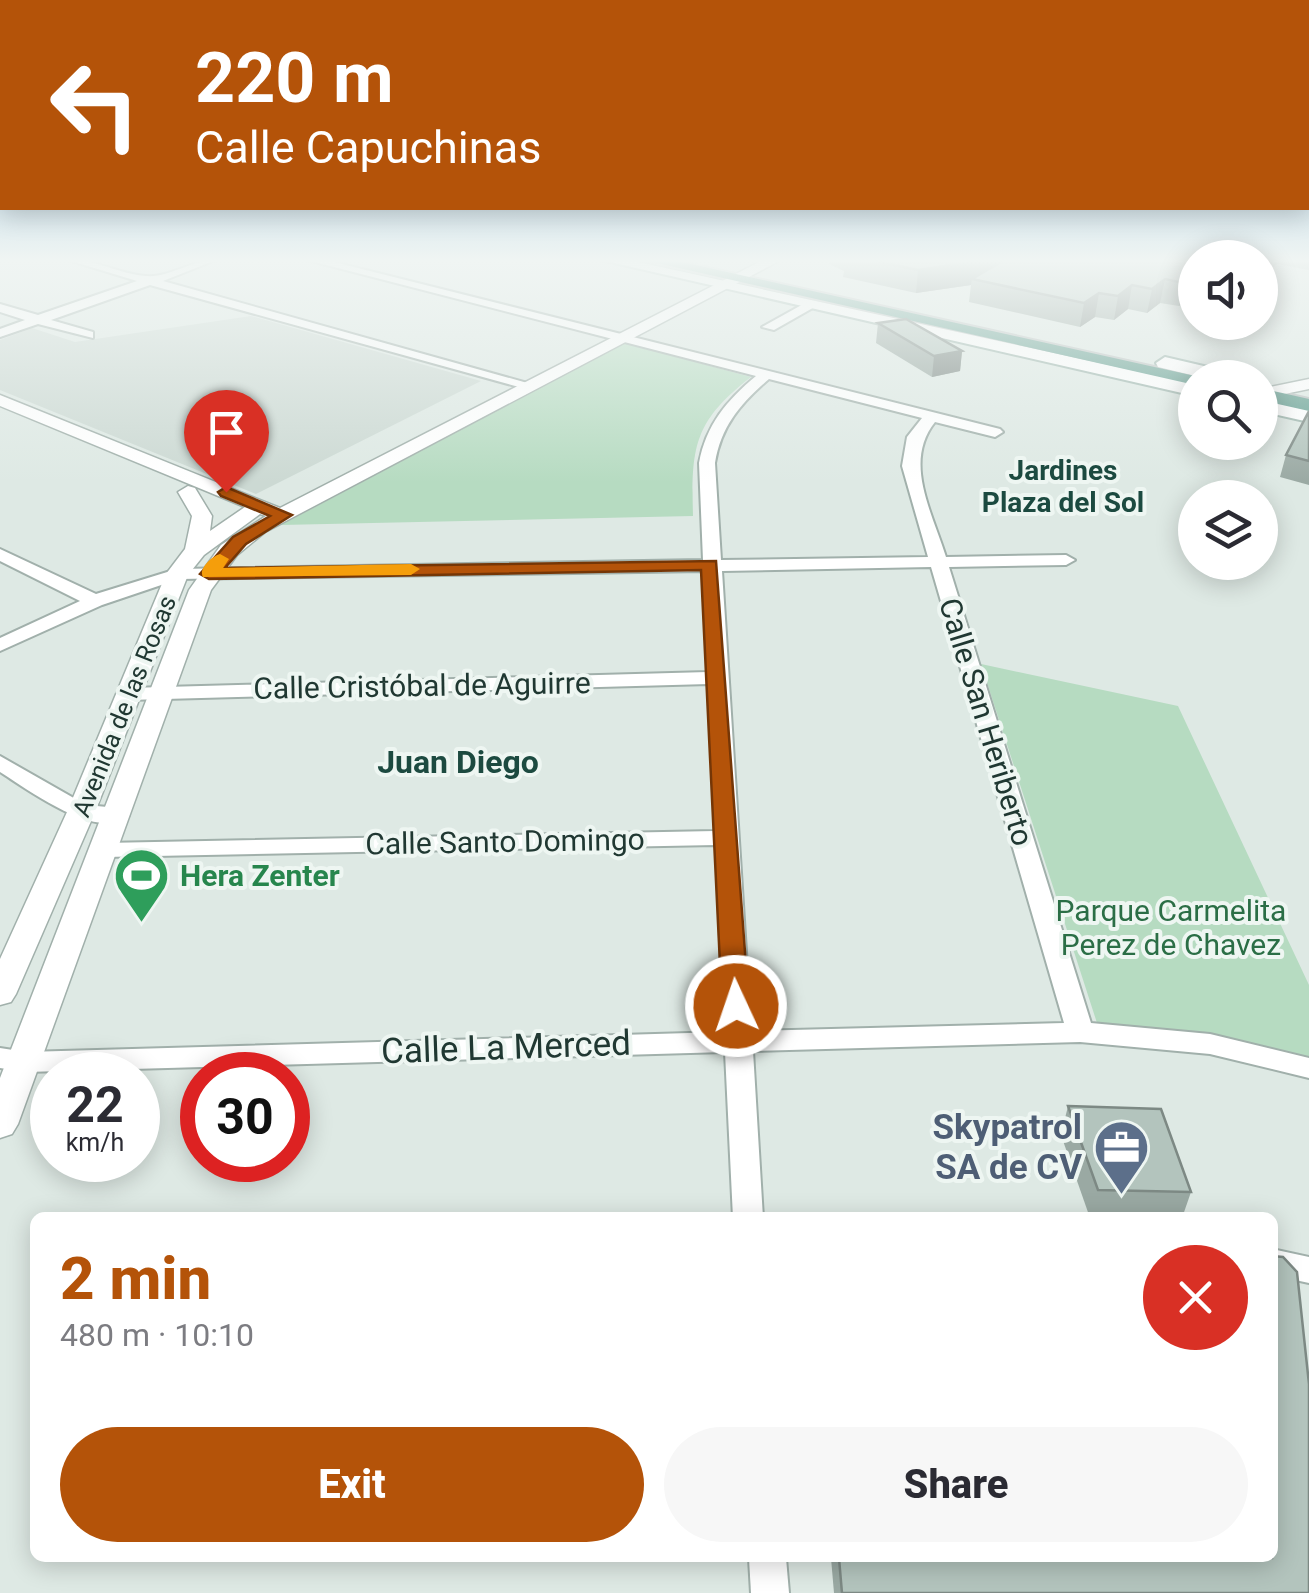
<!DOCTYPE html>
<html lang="en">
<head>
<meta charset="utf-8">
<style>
  :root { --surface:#fff; --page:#f7f7f7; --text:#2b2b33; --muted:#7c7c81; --accent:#b45309 }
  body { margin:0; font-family:Roboto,sans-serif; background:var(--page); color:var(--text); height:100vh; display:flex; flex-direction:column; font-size:38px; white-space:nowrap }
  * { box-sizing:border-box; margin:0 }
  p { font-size:32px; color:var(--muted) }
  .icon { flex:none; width:55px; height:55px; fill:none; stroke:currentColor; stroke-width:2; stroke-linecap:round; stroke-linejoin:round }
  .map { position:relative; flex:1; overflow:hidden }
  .drawer { position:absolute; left:30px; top:1212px; width:1248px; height:350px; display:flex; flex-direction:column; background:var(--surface); border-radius:15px; box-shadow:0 5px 25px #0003 }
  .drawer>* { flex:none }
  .guide { position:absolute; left:0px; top:0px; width:1310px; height:210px; box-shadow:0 5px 25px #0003; background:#b45309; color:#fff; overflow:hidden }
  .tools { position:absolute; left:1178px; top:240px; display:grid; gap:20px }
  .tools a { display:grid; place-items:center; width:100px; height:100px; border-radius:50%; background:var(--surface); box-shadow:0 5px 25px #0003; font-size:50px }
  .speed { position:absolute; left:30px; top:1052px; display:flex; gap:20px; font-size:50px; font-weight:700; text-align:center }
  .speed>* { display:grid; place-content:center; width:130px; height:130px; border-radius:50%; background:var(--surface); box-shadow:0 5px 25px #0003; line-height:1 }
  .speed small { font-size:25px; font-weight:400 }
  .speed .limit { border:15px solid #d22; background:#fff; color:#111 }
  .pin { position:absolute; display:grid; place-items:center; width:85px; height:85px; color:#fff; margin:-102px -42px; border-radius:50% 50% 50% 0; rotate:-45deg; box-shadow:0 0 10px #0007 }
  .pin .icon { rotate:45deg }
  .me { position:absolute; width:110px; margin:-55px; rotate:357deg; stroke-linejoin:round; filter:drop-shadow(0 0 8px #0008) }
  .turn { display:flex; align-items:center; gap:35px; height:210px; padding:0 30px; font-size:45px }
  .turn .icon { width:130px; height:130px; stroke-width:2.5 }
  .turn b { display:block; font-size:70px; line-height:85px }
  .round { display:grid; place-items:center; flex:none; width:105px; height:105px; border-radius:52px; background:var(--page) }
  .head { display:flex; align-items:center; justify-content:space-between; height:170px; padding:0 30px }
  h1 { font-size:60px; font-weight:800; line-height:75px; color:var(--accent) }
  .button { display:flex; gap:20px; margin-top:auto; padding:20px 30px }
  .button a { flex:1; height:115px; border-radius:60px; background:var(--accent); color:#fff; font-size:40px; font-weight:800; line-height:115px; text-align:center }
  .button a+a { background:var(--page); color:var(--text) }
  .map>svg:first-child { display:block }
  .built { fill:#ccd9d3 }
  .green { fill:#b6dbc1 }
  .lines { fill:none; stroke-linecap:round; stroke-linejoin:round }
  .minor-casing { stroke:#a1b0ab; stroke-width:4 }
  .tertiary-casing { stroke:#a1b0ab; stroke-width:3 }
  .secondary-casing { stroke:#9db5ad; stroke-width:4 }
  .primary-casing { stroke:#bcc3c2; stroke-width:4 }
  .minor { fill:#fff; fill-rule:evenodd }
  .tertiary { fill:#fff; fill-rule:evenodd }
  .secondary { fill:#fff; fill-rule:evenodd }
  .primary { fill:#639e90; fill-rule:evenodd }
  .wall { fill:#9aa9a3 }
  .shaded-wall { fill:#7d8984 }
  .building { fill:#b3c4bd; stroke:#7d8984; stroke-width:2.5 }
  .route { fill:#b45309; stroke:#753606; stroke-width:2.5 }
  .slow { fill:#f59e0b }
  .labels { text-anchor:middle; stroke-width:8; stroke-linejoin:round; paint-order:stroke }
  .far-street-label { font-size:25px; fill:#203832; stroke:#eef6f2 }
  .far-neighbourhood-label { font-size:28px; font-weight:bold; fill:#1c4a40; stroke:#eef6f2 }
  .street-label { font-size:30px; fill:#203832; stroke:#eef6f2 }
  .leisure-label { font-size:30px; font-weight:bold; fill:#27864d; stroke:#eef6f2; text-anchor:start }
  .park-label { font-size:30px; fill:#2b6e46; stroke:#eef6f2 }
  .neighbourhood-label { font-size:32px; font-weight:bold; fill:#1c4a40; stroke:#eef6f2 }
  .near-street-label { font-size:35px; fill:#203832; stroke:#eef6f2 }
  .near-service-label { font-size:35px; font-weight:bold; fill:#4e5e75; stroke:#eef6f2; text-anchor:end }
</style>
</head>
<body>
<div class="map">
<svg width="1309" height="1593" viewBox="0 0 1309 1593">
  <rect width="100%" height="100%" fill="#dee9e4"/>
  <!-- built -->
  <polygon class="built" points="251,316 481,381 256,494 0,390 0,340 32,328 75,342"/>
  <!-- green -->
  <g class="green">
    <path d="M625,343L751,377C694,421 691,447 693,516L281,525Z"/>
    <polygon points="981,664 1178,706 1309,985 1309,1060 1207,1036 1097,1023"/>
  </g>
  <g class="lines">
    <defs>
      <g id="minor">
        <path d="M68,260C96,259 119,274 146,276C168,278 192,260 216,260L163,281L538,386L526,389L150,285L51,320L93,332V338L38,324L0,337V329L25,320L0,312V304L38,315L137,281Z"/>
        <path d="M307,260H326L1000,429L1003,432L995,437L935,422C903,462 932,512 946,557L1066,555L1075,560L1066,565L949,567L1091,1023L1210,1034L1309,1058V1078L1210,1054L1080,1042L753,1051L763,1218H733L725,1052L26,1072L0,1068V1048L26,1052L724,1032L716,845L104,857L92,850L104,843L715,831L709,684L128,700L118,694L128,688L708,672L704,571L179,579L102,605L0,651V638L80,601L0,561V549L96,594L177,569L703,560L699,463C706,425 727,400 756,376ZM769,379L922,418L907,437L902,466L928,557L721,560L715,463C721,426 741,403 769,379ZM931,567L1064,1023L751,1031L722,571Z"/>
        <polygon points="807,302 818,305 774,330 762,327"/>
        <path d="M0,756L86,805L118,808L129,815C101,844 27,789 0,772Z"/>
        <polygon points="1272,1249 1309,1257 1309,1283 1272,1275"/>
        <polygon points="749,1558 786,1558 789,1593 751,1593"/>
      </g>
      <g id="tertiary">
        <polygon points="763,260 781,260 265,532 237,555 211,590 18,1124 12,1134 0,1138 0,1078 189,590 221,545 266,516 260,514 204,555 188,575 95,812 16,994 11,1002 0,1005 0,959 67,812 166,574 185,549 192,516 178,492 188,486 195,488 212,516 210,531 245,507 0,406 0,395 280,508"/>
        <polygon points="1309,379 1309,389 1260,399 1260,389"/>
      </g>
      <g id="secondary">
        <polygon points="601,260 629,260 1195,384 1195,396"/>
        <polygon points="1165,357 1238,374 1240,378 1204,378 1158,367 1156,363"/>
        <polygon points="1260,399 1309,410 1309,422 1260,411"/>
      </g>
      <g id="primary">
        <polygon points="644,260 673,260 1204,378 1195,378 1195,385"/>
        <polygon points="1260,388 1309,399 1309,411 1260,400"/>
      </g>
    </defs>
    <!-- minor casing -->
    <use href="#minor" class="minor-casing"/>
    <!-- tertiary casing -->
    <use href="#tertiary" class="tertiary-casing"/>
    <!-- secondary casing -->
    <use href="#secondary" class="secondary-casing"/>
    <!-- primary casing -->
    <use href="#primary" class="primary-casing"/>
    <!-- minor -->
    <use href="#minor" class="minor"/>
    <!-- tertiary -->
    <use href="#tertiary" class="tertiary"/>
    <!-- secondary -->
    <use href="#secondary" class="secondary"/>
    <!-- primary -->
    <use href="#primary" class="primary"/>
  </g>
  <!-- wall -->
  <g class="wall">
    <polygon points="829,260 1195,260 1195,297 1193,296 1179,306 1160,303 1147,313 1128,309 1114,320 1095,317 1080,327 969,302 971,285 916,293 843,277 844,271 829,264"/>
    <polygon points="1260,260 1309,260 1309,270 1277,264 1260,279"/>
    <polygon points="878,323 962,351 960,371 932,377 876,343"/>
    <polygon points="1309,411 1309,485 1280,477 1286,455"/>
    <polygon points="1068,1106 1191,1192 1182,1218 1090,1218 1061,1135"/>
    <polygon points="831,1558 1272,1558 1309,1593 834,1593"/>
  </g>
  <!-- shaded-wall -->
  <g class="shaded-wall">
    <polygon points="987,260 1009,260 972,279 971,285 916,293 918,270"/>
    <polygon points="1262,260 1278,260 1277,264 1260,279 1260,261"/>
    <polygon points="1195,275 1193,296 1179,306 1183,283"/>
    <polygon points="1165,279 1160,303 1147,313 1152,289"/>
    <polygon points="1132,285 1128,309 1114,320 1118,296"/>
    <polygon points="1099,293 1095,317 1080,327 1084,303"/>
    <polygon points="962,351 960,371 932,377 934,356"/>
  </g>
  <!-- building -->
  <g class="building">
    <polygon points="871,260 987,260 918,270"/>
    <polygon points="1004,260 1195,260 1195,275 1183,283 1165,279 1152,289 1132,285 1118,296 1099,293 1084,303 972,279"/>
    <polygon points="906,319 962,351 934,356 878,323"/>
    <polygon points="1309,411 1309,461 1286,455"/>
    <polygon points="1068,1106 1161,1109 1191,1192 1098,1190"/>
    <polygon points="1272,1256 1283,1257 1297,1272 1309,1384 1309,1593 842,1593 839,1558 1272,1558"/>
  </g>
  <!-- sky -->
  <linearGradient id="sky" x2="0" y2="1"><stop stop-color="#81bade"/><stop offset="0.54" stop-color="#f0f5f3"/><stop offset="1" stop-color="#f0f5f3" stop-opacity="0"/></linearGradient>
  <rect width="1309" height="483" fill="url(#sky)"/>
  <!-- route -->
  <polygon class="route" points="226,487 292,515 246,544 225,568 716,561 749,1006 745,1013 726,1013 722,1006 701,570 209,579 200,574 233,537 270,516 221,496 218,492"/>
  <!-- slow -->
  <path class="slow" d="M220,554L229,559L223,568L411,564L420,569L411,575L203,577C198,569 212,556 220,554Z"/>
  <!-- icons -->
  <defs>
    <symbol id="stadium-pin" viewBox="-11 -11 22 30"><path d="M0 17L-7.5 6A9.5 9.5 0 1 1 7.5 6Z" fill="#2e9e5b" stroke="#eef6f2"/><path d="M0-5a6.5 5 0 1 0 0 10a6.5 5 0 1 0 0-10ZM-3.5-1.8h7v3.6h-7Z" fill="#fff"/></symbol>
    <symbol id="office-pin" viewBox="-11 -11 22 30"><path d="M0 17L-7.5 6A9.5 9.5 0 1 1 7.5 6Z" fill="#5c6f8a" stroke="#eef6f2"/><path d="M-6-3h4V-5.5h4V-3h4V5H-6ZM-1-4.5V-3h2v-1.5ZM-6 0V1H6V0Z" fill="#fff"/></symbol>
  </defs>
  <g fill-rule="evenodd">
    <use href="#stadium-pin" x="110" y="844" width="63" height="86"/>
    <use href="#office-pin" x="1090" y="1116" width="63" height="86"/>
  </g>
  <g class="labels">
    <!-- far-street labels -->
    <g class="far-street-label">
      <text transform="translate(124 706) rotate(-68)" y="9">Avenida de las Rosas</text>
    </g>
    <!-- far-neighbourhood labels -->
    <g class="far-neighbourhood-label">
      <text x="1063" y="480">Jardines<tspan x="1063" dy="32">Plaza del Sol</tspan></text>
    </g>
    <!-- street labels -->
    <g class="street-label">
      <text transform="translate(422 686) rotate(-1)" y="10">Calle Cristóbal de Aguirre</text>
      <text transform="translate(986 722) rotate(73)" y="10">Calle San Heriberto</text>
      <text transform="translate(505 842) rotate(-1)" y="10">Calle Santo Domingo</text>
    </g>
    <!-- leisure labels -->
    <g class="leisure-label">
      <text x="180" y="886">Hera Zenter</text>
    </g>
    <!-- park labels -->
    <g class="park-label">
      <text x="1171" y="921">Parque Carmelita<tspan x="1171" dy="34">Perez de Chavez</tspan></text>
    </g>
    <!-- neighbourhood labels -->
    <g class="neighbourhood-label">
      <text x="458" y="773">Juan Diego</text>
    </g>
    <!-- near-street labels -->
    <g class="near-street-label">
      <text transform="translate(506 1047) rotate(-2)" y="12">Calle La Merced</text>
    </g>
    <!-- near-service labels -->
    <g class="near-service-label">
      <text x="1082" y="1139">Skypatrol<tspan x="1082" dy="40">SA de CV</tspan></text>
    </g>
  </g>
</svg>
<div class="tools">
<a><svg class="icon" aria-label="sound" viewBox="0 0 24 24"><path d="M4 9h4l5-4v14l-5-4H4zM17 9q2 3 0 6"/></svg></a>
<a><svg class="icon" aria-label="search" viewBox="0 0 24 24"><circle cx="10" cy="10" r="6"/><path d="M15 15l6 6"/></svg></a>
<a><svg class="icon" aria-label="layers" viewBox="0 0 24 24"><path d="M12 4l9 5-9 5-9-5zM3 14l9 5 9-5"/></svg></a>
</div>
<div class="speed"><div>22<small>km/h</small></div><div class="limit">30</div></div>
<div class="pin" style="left:226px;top:492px;background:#d93025"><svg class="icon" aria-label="arrive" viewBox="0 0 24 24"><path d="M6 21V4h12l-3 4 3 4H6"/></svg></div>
<svg class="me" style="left:736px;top:1006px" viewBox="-20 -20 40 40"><circle r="17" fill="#b45309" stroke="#fff" stroke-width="3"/><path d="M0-11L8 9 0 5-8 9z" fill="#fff"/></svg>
<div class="guide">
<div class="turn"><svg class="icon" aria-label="left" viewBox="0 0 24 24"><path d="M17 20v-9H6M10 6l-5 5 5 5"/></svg><div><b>220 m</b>Calle Capuchinas</div></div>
</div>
<section class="drawer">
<div class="head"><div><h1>2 min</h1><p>480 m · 10:10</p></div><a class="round" style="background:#d93025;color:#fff"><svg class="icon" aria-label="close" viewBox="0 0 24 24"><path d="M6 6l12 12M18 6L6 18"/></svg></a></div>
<div class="button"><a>Exit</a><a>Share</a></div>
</section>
</div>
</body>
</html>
